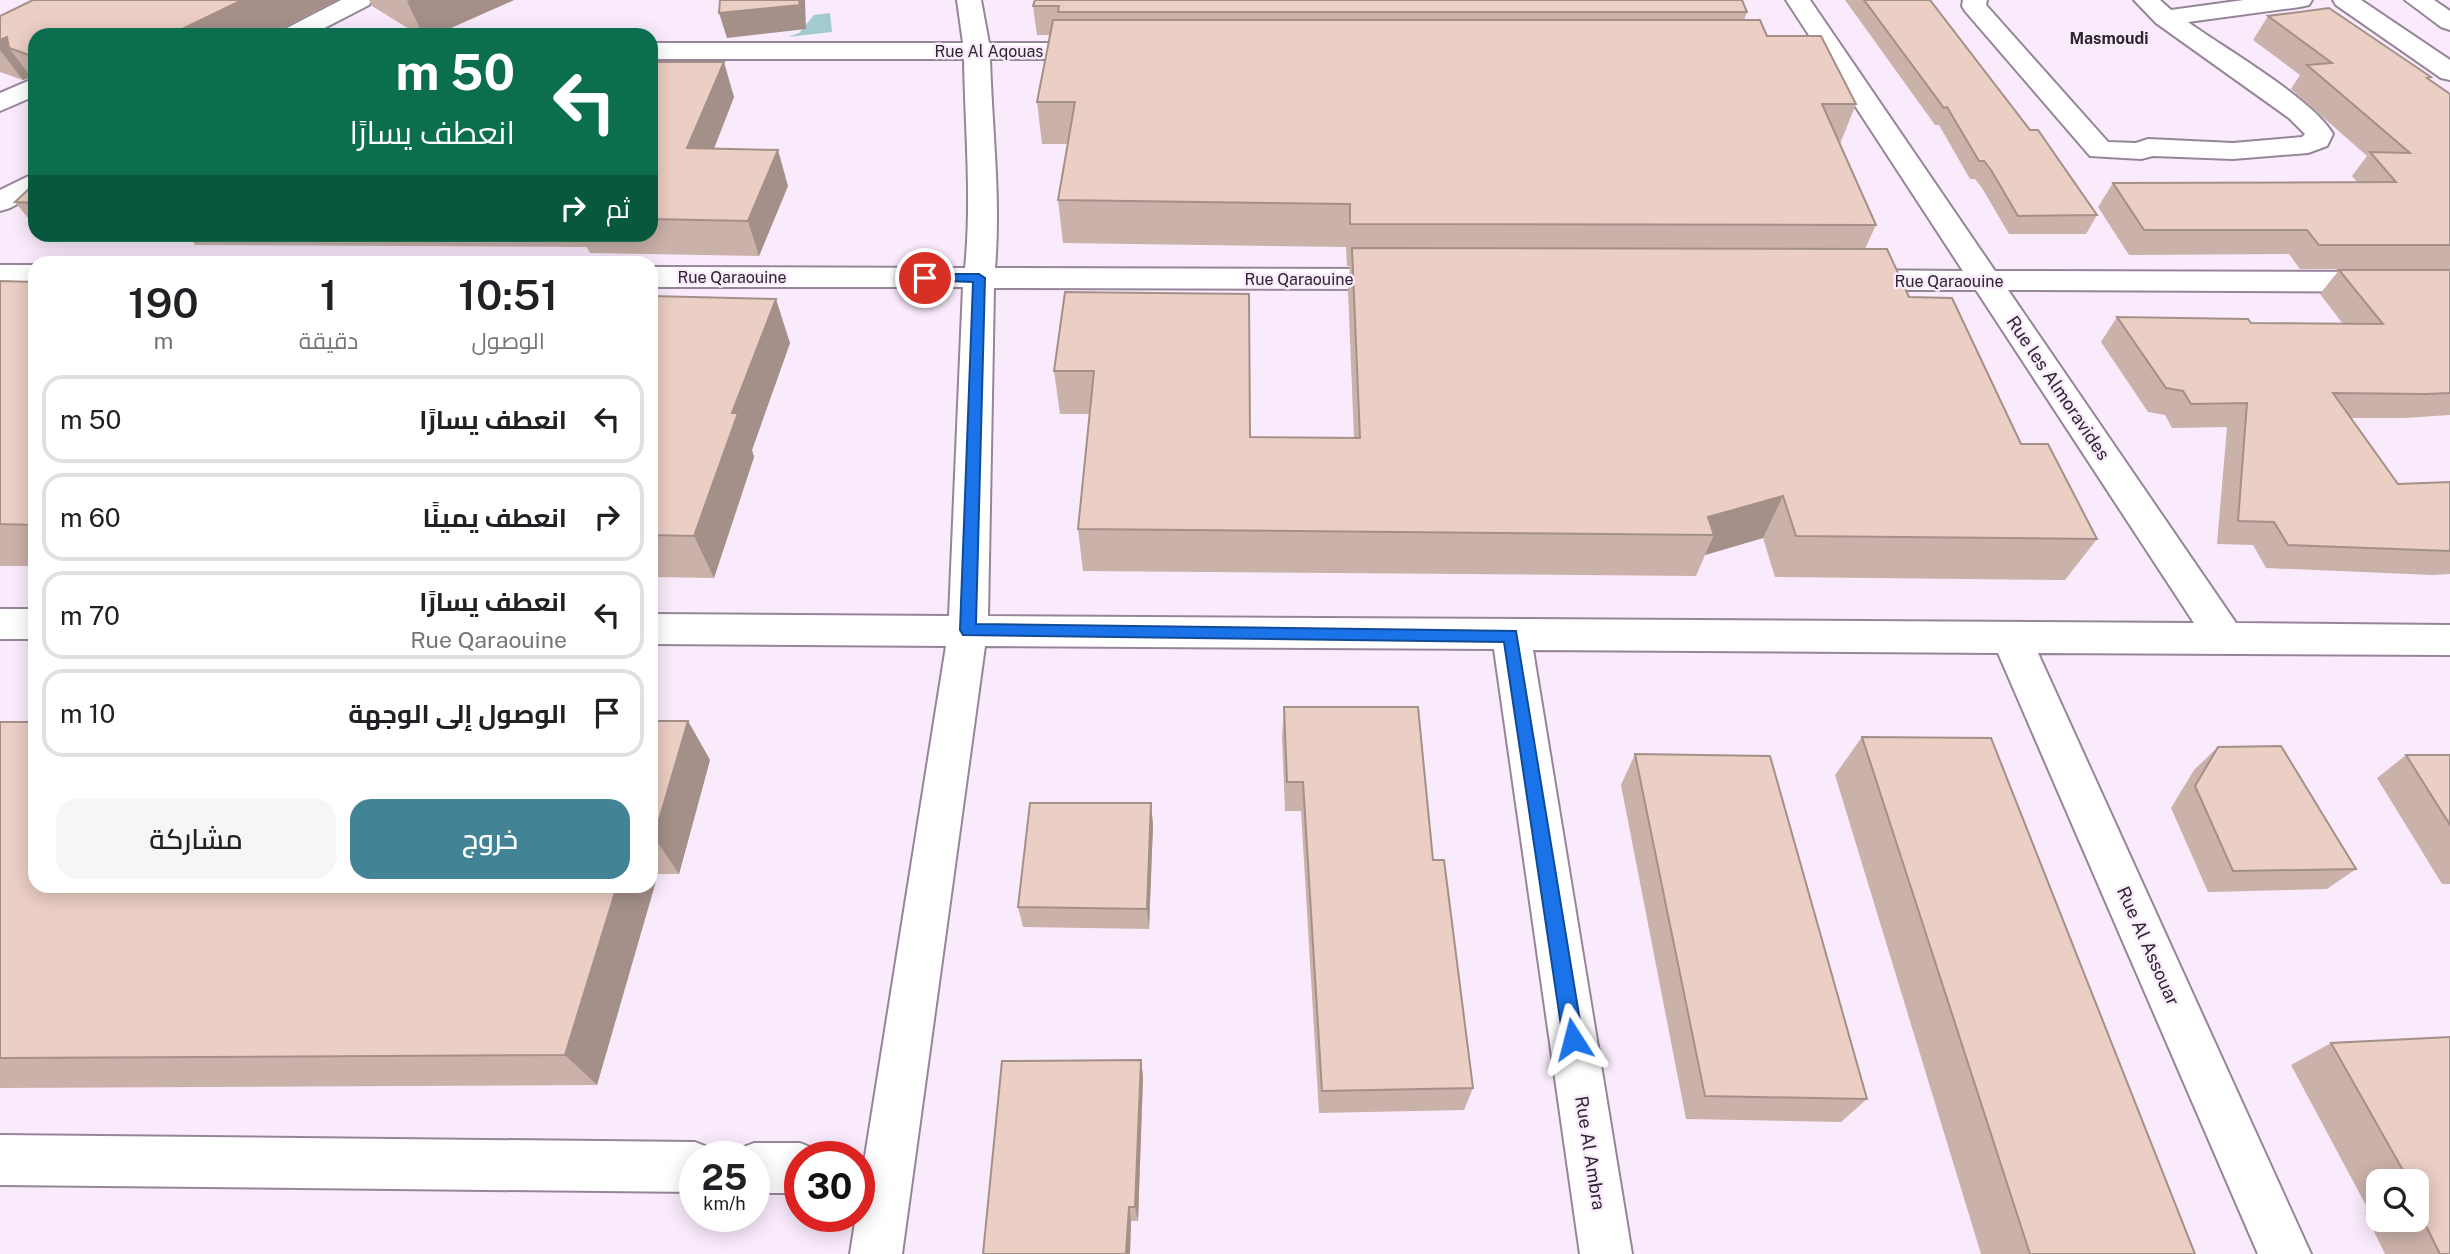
<!DOCTYPE html>
<html lang="ar">
<head>
<meta charset="utf-8">
<style>
  :root { --surface:#fff; --page:#f6f6f6; --text:#202124; --muted:#757577; --line:#e0e0e0; --accent:#428495 }
  body { margin:0; font-family:"Public Sans",Cairo,sans-serif; background:var(--page); color:var(--text); direction:rtl; height:100vh; display:flex; flex-direction:column; font-size:26px; white-space:nowrap }
  * { box-sizing:border-box; margin:0 }
  p { font-size:23px; color:var(--muted) }
  .icon { flex:none; width:38px; height:38px; fill:none; stroke:currentColor; stroke-width:2; stroke-linecap:round; stroke-linejoin:round }
  .map { position:relative; flex:1; overflow:hidden; direction:ltr }
  .drawer { position:absolute; left:28px; top:256px; width:630px; height:637px; display:flex; flex-direction:column; background:var(--surface); border-radius:21px; box-shadow:0 4px 18px #0003; direction:rtl }
  .drawer>* { flex:none }
  .top-card { position:absolute; left:28px; top:28px; width:630px; height:214px; border-radius:21px; box-shadow:0 4px 18px #0003; direction:rtl; background:#0b6e4f; color:#fff; overflow:hidden }
  .tools { position:absolute; left:2366px; top:1169px; display:grid; gap:14px }
  .tools a { display:grid; place-items:center; width:63px; height:63px; border-radius:14px; background:var(--surface); box-shadow:0 4px 18px #0003; font-size:35px }
  .speed { position:absolute; left:679px; top:1141px; display:flex; gap:14px; font-size:35px; font-weight:700; text-align:center }
  .speed>* { display:grid; place-content:center; width:91px; height:91px; border-radius:50%; background:var(--surface); box-shadow:0 4px 18px #0003; line-height:1 }
  .speed small { font-size:18px; font-weight:400 }
  .speed .limit { border:10px solid #d22; background:#fff; color:#111 }
  .pin { position:absolute; display:grid; place-items:center; width:60px; height:60px; color:#fff; margin:-30px; border:4px solid #fff; border-radius:50%; box-shadow:0 2px 7px #0007 }
  .me { position:absolute; width:77px; margin:-38px; rotate:351deg; stroke-linejoin:round; filter:drop-shadow(0 0 5px #0008) }
  .turn { display:flex; align-items:center; gap:24px; height:147px; padding:0 28px; font-size:32px }
  .turn .icon { width:91px; height:91px; stroke-width:2.5 }
  .turn b { display:block; font-size:49px; line-height:60px }
  .then { display:flex; align-items:center; height:66px; padding:0 28px; background:#0003; gap:14px; font-size:26px }
  .eta { display:flex; justify-content:space-evenly; align-items:center; height:119px; text-align:center }
  .eta b { font-size:42px; font-weight:600; line-height:49px }
  .button { display:flex; gap:14px; margin-top:auto; padding:14px 28px }
  .button a { flex:1; height:80px; border-radius:21px; background:var(--accent); color:#fff; font-size:28px; font-weight:600; line-height:80px; text-align:center }
  .button a+a { background:var(--page); color:var(--text) }
  ul { padding:0; list-style:none }
  li { display:flex; align-items:center; gap:21px; height:88px; margin:0 14px 10px; padding:0 14px; border:4px solid var(--line); border-radius:21px }
  li div { flex:1 }
  li b { display:block; font-size:26px }
  li em { font-style:normal }
  .map>svg:first-child { display:block }
  .water { fill:#a2cbcd }
  .lines { fill:none; stroke-linecap:round; stroke-linejoin:round }
  .street-casing { stroke:#968599; stroke-width:4 }
  .secondary-casing { stroke:#968599; stroke-width:4 }
  .street { fill:#fff; fill-rule:evenodd }
  .secondary { fill:#fff; fill-rule:evenodd }
  .wall { fill:#cab1a9; fill-rule:evenodd }
  .shaded-wall { fill:#a49089 }
  .building { fill:#ebcec4; stroke:#a49089; stroke-width:2 }
  .route { fill:#1a73e8; stroke:#114b97; stroke-width:2 }
  .labels { text-anchor:middle; stroke-width:5; stroke-linejoin:round; paint-order:stroke }
  .far-neighbourhood-label { font-size:16px; font-weight:bold; fill:#2d262f; stroke:#faebfc }
  .far-street-label { font-size:16px; fill:#2d262f; stroke:#faebfc }
  .street-label { font-size:18px; fill:#2d262f; stroke:#faebfc }
</style>
</head>
<body>
<div class="map">
<svg width="2450" height="1254" viewBox="0 0 2450 1254">
  <rect width="100%" height="100%" fill="#faebfc"/>
  <!-- water -->
  <polygon class="water" points="830,13 832,32 788,37 799,33 814,15"/>
  <g class="lines">
    <defs>
      <g id="street">
        <polygon points="341,0 372,0 369,5 311,35 279,35 283,30"/>
        <path d="M957,0H981L989,43H1100L1109,46L1113,51L1109,56L1100,59H990C992,128 1001,199 995,268L1401,269L1412,272L1416,279L1412,286L1401,289L994,288L988,616L2194,623L1976,290H1850L1839,287L1835,280L1839,273L1850,270L1963,271L1786,0H1810L1995,271L2450,272V292L2008,290L2236,623L2450,625V655L2038,653L2311,1254H2258L1998,653L1533,650L1632,1254H1580L1494,649L985,646L902,1254H850L856,1216H859V1194L946,646L651,644V614L949,616L963,287H651V267L965,268C972,199 965,128 964,59H651V43H963Z"/>
        <path d="M1963,0H1987L1986,5L2108,142L2136,143L2148,139L2233,143L2302,137L2305,134L2289,118L2156,23L2134,0H2160L2171,10L2244,0H2312L2309,5L2300,7L2188,22C2224,48 2313,99 2333,134L2327,146L2308,153L2233,159L2153,156L2141,159L2090,156L1965,11L1962,6Z"/>
        <polygon points="35,78 35,96 0,111 0,93"/>
        <polygon points="35,173 35,194 10,208 0,211 0,190"/>
        <rect x="0" y="265" width="35" height="20"/>
        <rect x="0" y="609" width="35" height="30"/>
        <polygon points="0,1135 695,1142 713,1149 716,1157 695,1157 695,1192 0,1185"/>
        <polygon points="754,1143 800,1143 818,1150 821,1157 800,1157 800,1193 754,1193 754,1157 733,1157 736,1150"/>
      </g>
      <g id="secondary">
        <polygon points="2333,0 2361,0 2450,60 2450,80 2441,78 2336,5"/>
        <polygon points="2405,0 2434,0 2450,11 2450,30 2441,27"/>
      </g>
    </defs>
    <!-- street casing -->
    <use href="#street" class="street-casing"/>
    <!-- secondary casing -->
    <use href="#secondary" class="secondary-casing"/>
    <!-- street -->
    <use href="#street" class="street"/>
    <!-- secondary -->
    <use href="#secondary" class="secondary"/>
  </g>
  <!-- wall -->
  <g class="wall">
    <polygon points="337,0 269,35 35,35 35,82 31,77 23,80 0,72 0,16"/>
    <polygon points="369,0 514,0 435,35 419,35 372,6"/>
    <polygon points="1845,0 1930,0 2097,215 2086,234 2009,234 1982,188 1975,179 1970,179 1939,125 1935,125"/>
    <polygon points="1033,6 1747,12 1744,20 1767,36 1856,104 1840,144 1876,225 1865,249 1909,297 2021,444 2097,539 2065,580 1775,577 1763,538 1705,555 1696,576 1083,571 1078,529 1090,414 1060,414 1054,371 1065,292 1250,437 1354,438 1348,291 1350,266 1347,266 1346,247 1063,243 1058,200 1068,144 1042,144 1037,102 1050,35 1037,35"/>
    <polygon points="2268,16 2429,80 2450,94 2450,269 2300,269 2289,254 2129,255 2098,207 2113,183 2357,182 2352,176 2367,156 2291,89 2300,75 2253,40"/>
    <polygon points="651,62 734,97 714,149 788,186 759,256 590,253 587,247 195,245 192,241 44,238 41,234 651,234"/>
    <polygon points="35,183 35,227 15,202"/>
    <polygon points="2339,270 2450,270 2450,415 2404,418 2350,418 2398,484 2450,482 2450,574 2432,575 2266,568 2253,545 2217,544 2227,427 2172,428 2165,415 2148,412 2101,342 2117,317 2251,323 2343,324 2320,294"/>
    <polygon points="0,281 35,282 35,566 0,566"/>
    <polygon points="651,296 790,343 752,450 754,457 714,578 651,577"/>
    <polygon points="1284,707 1433,860 1473,1088 1464,1110 1319,1113 1301,811 1285,811 1282,737"/>
    <polygon points="651,721 688,721 710,760 679,874 658,874 597,1085 0,1088 0,722 651,886"/>
    <polygon points="1862,737 2195,1254 1981,1254 1835,775"/>
    <polygon points="2218,747 2356,869 2327,889 2208,892 2171,808 2194,770"/>
    <polygon points="1635,754 1867,1099 1841,1122 1686,1119 1621,785"/>
    <polygon points="2406,755 2450,755 2450,884 2442,884 2377,778"/>
    <polygon points="1151,803 1153,825 1149,929 1023,927 1018,907"/>
    <path d="M2450,1037V1254H2385L2365,1213L2369,1211L2291,1065L2331,1043ZM2378,1181H2417V1220H2378Z"/>
    <polygon points="1141,1060 1143,1077 1138,1221 1131,1221 1130,1254 983,1254"/>
  </g>
  <!-- shaded-wall -->
  <g class="shaded-wall">
    <polygon points="242,0 337,0 269,35 170,35"/>
    <polygon points="410,0 514,0 435,35 423,35 407,1"/>
    <polygon points="799,0 805,0 806,29 727,38 719,13"/>
    <polygon points="7,37 9,48 31,77 23,80 0,50 0,40"/>
    <polygon points="724,62 734,97 700,184 687,148"/>
    <polygon points="778,150 788,186 759,256 748,221"/>
    <polygon points="776,299 790,343 752,450 754,457 714,578 694,536 732,413"/>
    <polygon points="1783,496 1763,538 1705,555 1714,535 1708,517"/>
    <polygon points="688,721 710,760 679,874 654,837"/>
    <polygon points="1151,803 1153,825 1149,929 1147,909"/>
    <polygon points="651,864 658,874 597,1085 565,1055 617,886 651,886"/>
    <polygon points="1141,1060 1143,1077 1138,1221 1135,1207"/>
    <polygon points="1129,1207 1131,1221 1130,1254 1126,1254"/>
  </g>
  <!-- building -->
  <g class="building">
    <polygon points="33,0 242,0 170,35 35,35 35,57 9,48 7,37 0,40 0,16"/>
    <polygon points="720,0 799,0 800,5 719,13"/>
    <polygon points="1035,0 1742,0 1747,12 1058,12 1059,6 1033,6"/>
    <polygon points="1864,0 1930,0 2030,130 2038,130 2097,215 2018,216 1991,170 1984,161 1979,161 1947,107 1944,108"/>
    <polygon points="2329,8 2431,77 2427,78 2450,94 2450,245 2319,245 2307,230 2144,230 2113,183 2396,182 2370,152 2410,153 2307,65 2332,63 2268,16"/>
    <polygon points="1053,20 1760,20 1767,36 1821,36 1856,104 1822,104 1876,225 1350,224 1350,204 1058,200 1075,102 1037,102"/>
    <polygon points="651,62 724,62 687,148 778,150 748,221 651,219"/>
    <polygon points="35,183 35,203 15,202"/>
    <polygon points="1352,248 1887,249 1909,297 1952,298 2021,444 2048,444 2097,539 1796,536 1783,496 1708,517 1714,535 1078,529 1094,371 1054,371 1065,292 1249,294 1250,437 1360,438"/>
    <polygon points="2339,270 2450,270 2450,393 2426,394 2333,393 2398,484 2450,482 2450,551 2288,545 2274,522 2238,521 2247,403 2191,404 2183,391 2166,388 2117,317 2248,319 2251,323 2383,324"/>
    <polygon points="0,281 35,282 35,525 0,524"/>
    <polygon points="651,296 776,299 732,413 738,413 694,536 651,535"/>
    <polygon points="1284,707 1418,707 1433,860 1444,860 1473,1088 1322,1091 1303,782 1287,782"/>
    <polygon points="651,721 688,721 654,837 651,837"/>
    <polygon points="0,722 35,722 35,886 617,886 565,1055 0,1058"/>
    <polygon points="1862,737 1991,738 2195,1254 2030,1254"/>
    <polygon points="2281,746 2356,869 2233,871 2195,786 2218,747"/>
    <polygon points="1635,754 1770,756 1867,1099 1705,1096"/>
    <polygon points="2406,755 2450,755 2450,825"/>
    <polygon points="1030,803 1151,803 1147,909 1018,907"/>
    <polygon points="2450,1037 2450,1254 2440,1254 2417,1208 2417,1181 2409,1181 2331,1043"/>
    <polygon points="1141,1060 1135,1207 1129,1207 1126,1254 983,1254 1002,1061"/>
  </g>
  <!-- route -->
  <polygon class="route" points="925,274 979,274 985,278 976,624 1516,631 1583,1039 1580,1046 1573,1049 1566,1046 1563,1039 1504,642 963,635 960,630 973,282 920,280 920,275"/>
  <g class="labels">
    <!-- far-neighbourhood labels -->
    <g class="far-neighbourhood-label">
      <text x="2109" y="44">Masmoudi</text>
    </g>
    <!-- far-street labels -->
    <g class="far-street-label">
      <text x="989" y="57">Rue Al Aqouas</text>
      <text x="732" y="283">Rue Qaraouine</text>
      <text x="1299" y="285">Rue Qaraouine</text>
      <text x="1949" y="287">Rue Qaraouine</text>
    </g>
    <!-- street labels -->
    <g class="street-label">
      <text transform="translate(2058 388) rotate(56)" y="6">Rue les Almoravides</text>
      <text transform="translate(2148 946) rotate(66)" y="6">Rue Al Assouar</text>
      <text transform="translate(1590 1153) rotate(81)" y="6">Rue Al Ambra</text>
    </g>
  </g>
</svg>
<div class="tools">
<a><svg class="icon" aria-label="search" viewBox="0 0 24 24"><circle cx="10" cy="10" r="6"/><path d="M15 15l6 6"/></svg></a>
</div>
<div class="speed"><div>25<small>km/h</small></div><div class="limit">30</div></div>
<div class="pin" style="left:925px;top:278px;background:#d93025"><svg class="icon" aria-label="arrive" viewBox="0 0 24 24"><path d="M6 21V4h12l-3 4 3 4H6"/></svg></div>
<svg class="me" style="left:1573px;top:1039px" viewBox="-20 -20 40 40"><path d="M0-17L14 15 0 8-14 15z" fill="#1a73e8" stroke="#fff" stroke-width="4"/></svg>
<div class="top-card">
<div class="turn"><svg class="icon" aria-label="left" viewBox="0 0 24 24"><path d="M17 20v-9H6M10 6l-5 5 5 5"/></svg><div><b>50 m</b>انعطف يسارًا</div></div>
<div class="then">ثم<svg class="icon" aria-label="right" viewBox="0 0 24 24"><path d="M7 20v-9h11M14 6l5 5-5 5"/></svg></div>
</div>
<section class="drawer">
<div class="eta">
<div><b>10:51</b><p>الوصول</p></div>
<div><b>1</b><p>دقيقة</p></div>
<div><b>190</b><p>m</p></div>
</div>
<ul>
<li><svg class="icon" aria-label="left" viewBox="0 0 24 24"><path d="M17 20v-9H6M10 6l-5 5 5 5"/></svg><div><b>انعطف يسارًا</b></div><em>50 m</em></li>
<li><svg class="icon" aria-label="right" viewBox="0 0 24 24"><path d="M7 20v-9h11M14 6l5 5-5 5"/></svg><div><b>انعطف يمينًا</b></div><em>60 m</em></li>
<li><svg class="icon" aria-label="left" viewBox="0 0 24 24"><path d="M17 20v-9H6M10 6l-5 5 5 5"/></svg><div><b>انعطف يسارًا</b><p>Rue Qaraouine</p></div><em>70 m</em></li>
<li><svg class="icon" aria-label="arrive" viewBox="0 0 24 24"><path d="M6 21V4h12l-3 4 3 4H6"/></svg><div><b>الوصول إلى الوجهة</b></div><em>10 m</em></li>
</ul>
<div class="button"><a>خروج</a><a>مشاركة</a></div>
</section>
</div>
</body>
</html>
